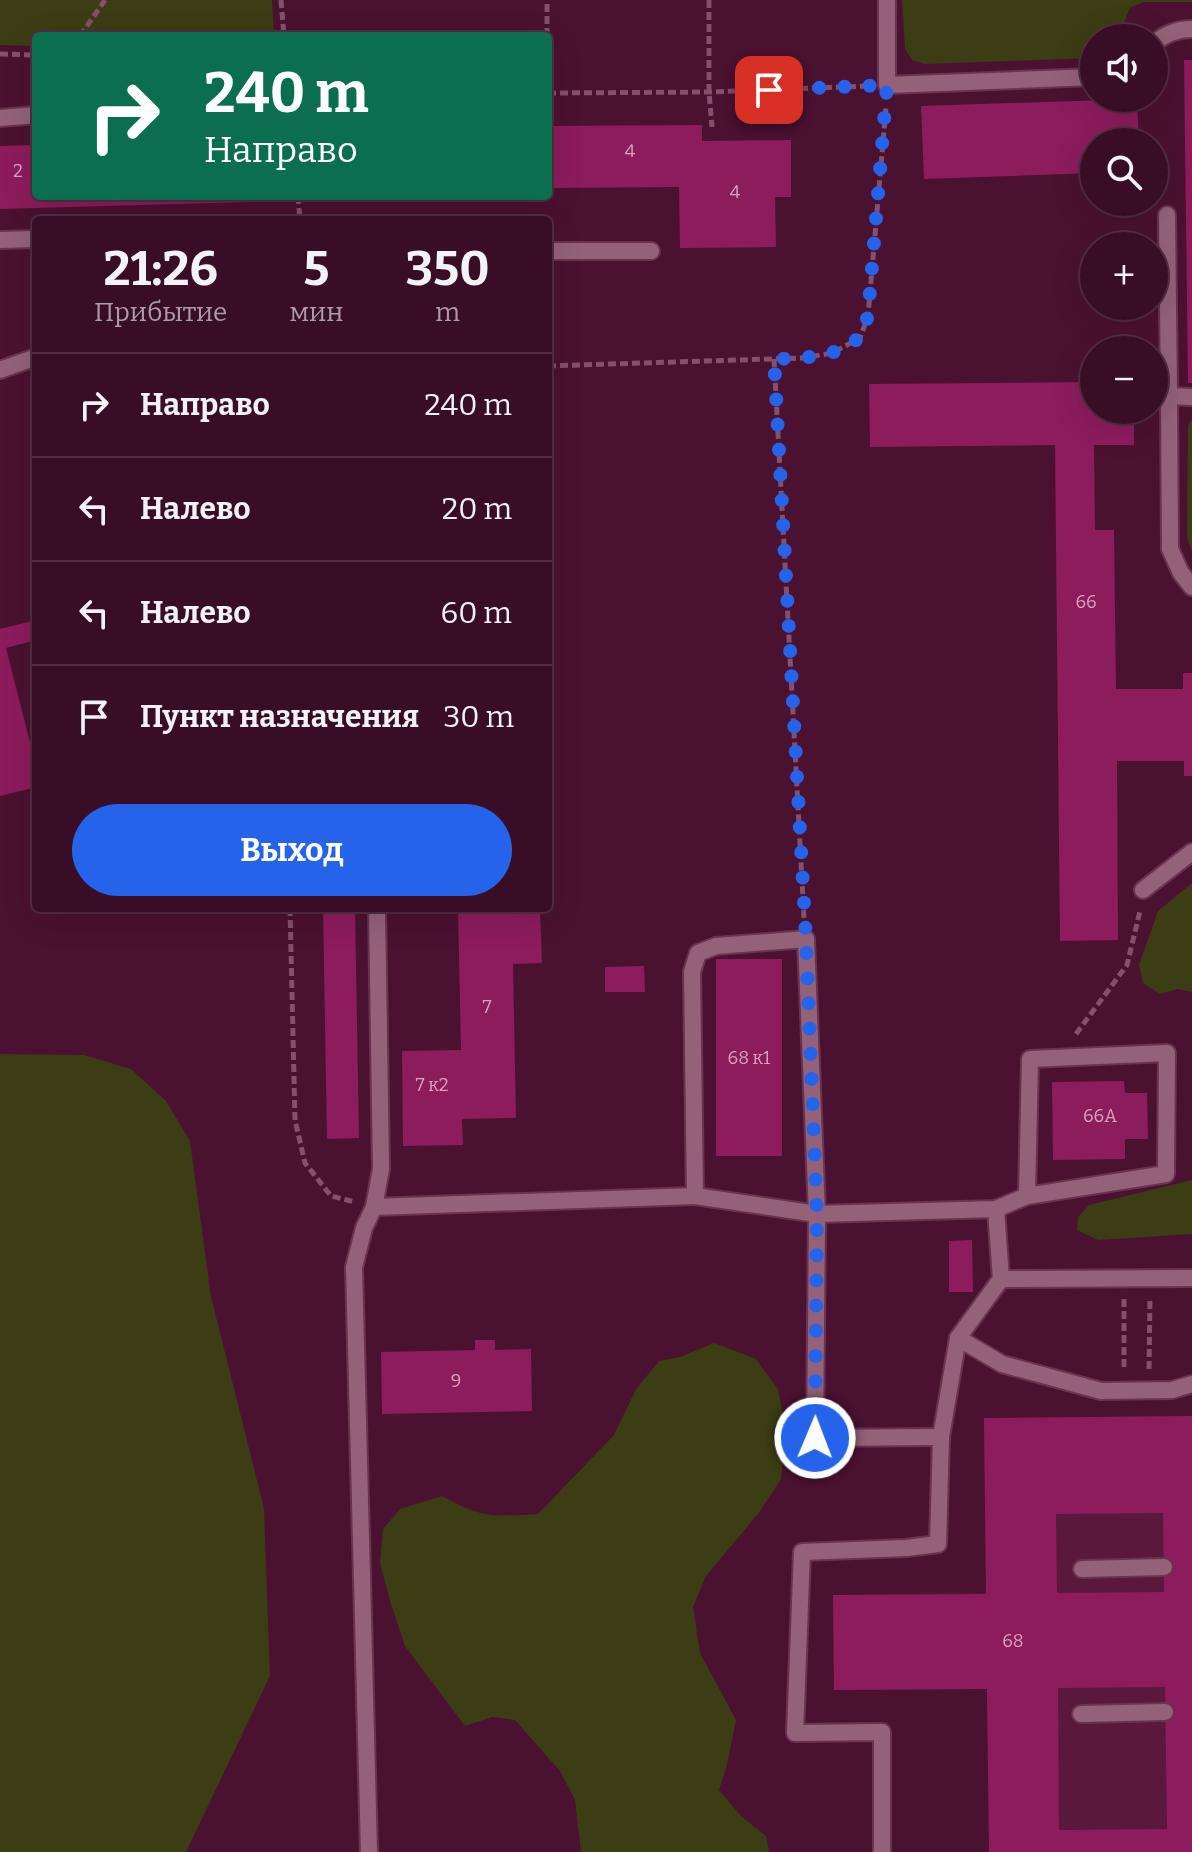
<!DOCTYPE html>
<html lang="ru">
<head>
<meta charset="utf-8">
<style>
  :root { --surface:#380d25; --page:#431b32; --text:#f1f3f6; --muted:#ab9ca7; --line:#522d42; --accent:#2563eb }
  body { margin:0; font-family:Bitter,serif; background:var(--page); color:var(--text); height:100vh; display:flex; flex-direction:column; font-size:30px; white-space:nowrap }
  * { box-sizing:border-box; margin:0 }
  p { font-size:26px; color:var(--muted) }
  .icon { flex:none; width:44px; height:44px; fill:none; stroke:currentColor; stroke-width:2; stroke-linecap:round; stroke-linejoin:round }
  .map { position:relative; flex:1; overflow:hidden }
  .panel { position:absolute; left:32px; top:216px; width:520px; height:696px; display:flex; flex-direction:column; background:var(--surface); border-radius:8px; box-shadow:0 8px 32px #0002,0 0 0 2px var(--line) }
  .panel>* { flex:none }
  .hud { position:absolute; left:32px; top:32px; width:520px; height:168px; border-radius:8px; box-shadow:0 8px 32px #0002,0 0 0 2px var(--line); background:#0b6e4f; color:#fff; overflow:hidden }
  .buttons { position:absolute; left:1080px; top:24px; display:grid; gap:16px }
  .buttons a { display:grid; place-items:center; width:88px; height:88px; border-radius:50%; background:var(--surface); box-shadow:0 8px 32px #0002,0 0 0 2px var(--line); font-size:40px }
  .pin { position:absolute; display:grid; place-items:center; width:68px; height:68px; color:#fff; margin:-34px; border-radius:16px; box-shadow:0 4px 12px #0006 }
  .me { position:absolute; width:88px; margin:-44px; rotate:1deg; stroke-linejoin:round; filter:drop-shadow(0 0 6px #0008) }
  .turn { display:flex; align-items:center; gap:28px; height:168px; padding:0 40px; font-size:36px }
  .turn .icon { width:104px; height:104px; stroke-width:2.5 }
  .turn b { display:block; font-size:56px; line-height:68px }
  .eta { display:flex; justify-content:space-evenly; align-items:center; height:136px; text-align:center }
  .eta b { font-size:48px; font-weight:700; line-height:56px }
  .primary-button { display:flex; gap:16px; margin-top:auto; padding:16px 40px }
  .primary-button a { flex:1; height:92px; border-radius:48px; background:var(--accent); color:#fff; font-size:32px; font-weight:700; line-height:92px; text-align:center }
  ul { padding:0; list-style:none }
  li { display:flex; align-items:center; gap:24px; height:104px; padding:0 40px; border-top:2px solid var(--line) }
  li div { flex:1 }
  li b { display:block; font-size:30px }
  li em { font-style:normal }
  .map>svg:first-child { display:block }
  .built { fill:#59183c }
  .green { fill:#3c3d14 }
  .building { fill:#8d1c5d; fill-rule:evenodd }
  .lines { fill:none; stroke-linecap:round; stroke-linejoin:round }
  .service-casing { stroke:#6a3350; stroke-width:20 }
  .path { stroke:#84506b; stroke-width:5; stroke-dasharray:8 4; stroke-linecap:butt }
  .service { stroke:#936278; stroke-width:16 }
  .route { stroke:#2563eb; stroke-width:14; stroke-dasharray:0 25.2 }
  .labels { text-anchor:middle; stroke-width:8; stroke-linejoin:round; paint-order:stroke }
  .number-label { font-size:18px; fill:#dba2be }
</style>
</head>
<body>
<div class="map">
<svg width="1192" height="1852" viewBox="0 0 1192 1852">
  <rect width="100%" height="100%" fill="#4b1131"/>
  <!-- built -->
  <polygon class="built" points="1192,1416 1192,1852 989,1852 987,1689 834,1690 833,1595 986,1593 984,1418"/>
  <!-- green -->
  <g class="green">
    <polygon points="0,0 272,0 274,36 36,36 36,46 0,45"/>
    <polygon points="902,0 1192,0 1192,2 1143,2 1130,8 1118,38 1094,38 1093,58 925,64 912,60 905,49"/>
    <polygon points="1192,419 1192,552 1187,537 1188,426"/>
    <polygon points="1192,883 1192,992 1178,989 1160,994 1143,983 1139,965 1158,911"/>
    <polygon points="0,1054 84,1055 131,1069 166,1101 190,1141 211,1297 264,1509 270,1676 186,1852 0,1852"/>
    <polygon points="1192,1180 1192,1234 1098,1240 1077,1230 1078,1217 1089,1205"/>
    <path d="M714,1343L756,1359L778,1389L786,1430L781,1479L758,1514L706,1576L693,1607L700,1653L736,1720L727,1765L719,1790L742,1817L766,1836L769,1852H581L575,1800L560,1771L515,1720L492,1717L465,1726L405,1646L390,1601L380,1563L383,1529L400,1509L442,1496C482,1518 493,1517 538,1514L614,1435L636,1389L659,1361L680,1357Z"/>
  </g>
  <!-- building -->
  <g class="building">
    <polygon points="1184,60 1192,60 1192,383 1188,383"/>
    <polygon points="1137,99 1139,142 1094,142 1094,173 924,179 921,106"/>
    <polygon points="702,125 702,141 791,140 791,197 775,197 776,247 680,248 679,187 548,188 548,126"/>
    <polygon points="36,145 36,196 248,196 248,202 0,209 0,146"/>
    <polygon points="1094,382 1094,410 1134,410 1134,445 1094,445 1095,530 1114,530 1116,689 1183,689 1183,673 1192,673 1192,776 1184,776 1184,761 1117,761 1118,940 1060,941 1055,445 870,447 869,384"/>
    <polygon points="36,385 36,408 35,408 30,386"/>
    <polygon points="36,620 36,640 6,648 36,766 36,787 0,796 0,629"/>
    <polygon points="323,908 355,908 359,1138 327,1139"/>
    <polygon points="458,908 540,908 542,963 513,964 516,1118 462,1119 463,1145 403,1146 402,1051 461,1050"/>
    <rect x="716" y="959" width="66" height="197"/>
    <polygon points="644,966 645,992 605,992 605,967"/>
    <polygon points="1124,1081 1125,1093 1147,1093 1148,1139 1125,1139 1125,1159 1053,1160 1052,1082"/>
    <polygon points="972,1240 973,1292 949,1292 949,1241"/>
    <polygon points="475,1340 495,1340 495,1350 531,1349 532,1411 382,1414 381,1352 475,1350"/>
    <path d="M1192,1416V1852H989L987,1689L834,1690L833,1595L986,1594L984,1418ZM1163,1513L1164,1592L1057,1593L1056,1514ZM1165,1687L1167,1829L1059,1830L1058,1688Z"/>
  </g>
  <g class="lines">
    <defs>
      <g id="service">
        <polyline points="887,0 887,85 1094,77"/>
        <path d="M1154,45C1162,34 1179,29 1192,29"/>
        <polyline points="0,118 36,115"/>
        <polyline points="1167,215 1169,396 1192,397"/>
        <polyline points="0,240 36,239"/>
        <polyline points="548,251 651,251"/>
        <polyline points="0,370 36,357"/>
        <polyline points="1169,396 1170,549 1181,573 1192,587"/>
        <polyline points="1143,890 1192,852"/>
        <polyline points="374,1207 381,1169 377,908"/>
        <polyline points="996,1209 1001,1279"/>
        <polyline points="958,1338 1002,1364 1101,1391 1172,1390 1192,1384"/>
        <polyline points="941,1437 815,1438 817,1214 806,939 716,946 698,953 692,972 695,1196 817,1214 996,1209 1027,1196 1166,1174 1167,1053 1030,1059 1027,1196"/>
        <polyline points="1082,1569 1164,1567"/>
        <polyline points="1081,1714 1165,1712"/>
        <polyline points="369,1852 354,1267 364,1228 374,1207 695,1196"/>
        <polyline points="882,1852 882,1732 795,1733 802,1552 906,1548 938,1544 941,1437 958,1338 1001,1279 1192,1278"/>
      </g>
    </defs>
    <!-- service casing -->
    <use href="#service" class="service-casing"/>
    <!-- path -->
    <g class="path">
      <polyline points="281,0 284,36"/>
      <polyline points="709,0 709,92 712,127"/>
      <polyline points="80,36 105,0"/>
      <polyline points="547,36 547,0"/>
      <polyline points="0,54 36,55"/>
      <polyline points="548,93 709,92 867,86"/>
      <polyline points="298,196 300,220"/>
      <polyline points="774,359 804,918"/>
      <polyline points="548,366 803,358 832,353 860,338 868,316 886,107"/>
      <polyline points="290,908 295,1120 305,1163 331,1196 355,1202"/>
      <polyline points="1076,1034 1127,965 1140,911"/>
      <polyline points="1124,1299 1124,1369"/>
      <polyline points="1149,1369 1150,1299"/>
    </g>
    <!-- service -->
    <use href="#service" class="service"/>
  </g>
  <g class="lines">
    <!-- route -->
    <polyline class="route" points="769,90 887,85 868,316 860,338 832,353 803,358 774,359 806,939 817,1214 815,1438"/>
  </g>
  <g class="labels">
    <!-- number labels -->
    <g class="number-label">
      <text x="630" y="157">4</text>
      <text x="18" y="177">2</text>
      <text x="735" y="198">4</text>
      <text x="1086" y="608">66</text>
      <text x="487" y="1013">7</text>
      <text x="749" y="1064">68 к1</text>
      <text x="432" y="1091">7 к2</text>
      <text x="1100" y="1122">66А</text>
      <text x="456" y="1387">9</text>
      <text x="1013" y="1647">68</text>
    </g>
  </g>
</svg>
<div class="buttons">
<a><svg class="icon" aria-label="sound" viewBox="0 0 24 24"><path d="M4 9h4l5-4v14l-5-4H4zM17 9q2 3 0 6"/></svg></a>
<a><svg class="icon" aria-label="search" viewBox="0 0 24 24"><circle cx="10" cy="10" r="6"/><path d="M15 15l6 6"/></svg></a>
<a>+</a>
<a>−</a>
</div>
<div class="pin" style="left:769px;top:90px;background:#d93025"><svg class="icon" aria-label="arrive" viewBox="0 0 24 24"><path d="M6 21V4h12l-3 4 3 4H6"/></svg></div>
<svg class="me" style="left:815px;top:1438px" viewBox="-20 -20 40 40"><circle r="17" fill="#2563eb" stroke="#fff" stroke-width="3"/><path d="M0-11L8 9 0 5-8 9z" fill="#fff"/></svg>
<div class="hud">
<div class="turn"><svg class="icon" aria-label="right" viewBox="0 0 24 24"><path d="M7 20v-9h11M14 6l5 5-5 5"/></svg><div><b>240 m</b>Направо</div></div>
</div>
<section class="panel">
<div class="eta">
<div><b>21:26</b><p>Прибытие</p></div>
<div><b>5</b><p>мин</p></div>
<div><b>350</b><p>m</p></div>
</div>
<ul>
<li><svg class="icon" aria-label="right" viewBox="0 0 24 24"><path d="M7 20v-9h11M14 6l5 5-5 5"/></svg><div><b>Направо</b></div><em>240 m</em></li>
<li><svg class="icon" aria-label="left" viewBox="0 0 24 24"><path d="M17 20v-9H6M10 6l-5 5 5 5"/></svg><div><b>Налево</b></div><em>20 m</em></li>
<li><svg class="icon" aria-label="left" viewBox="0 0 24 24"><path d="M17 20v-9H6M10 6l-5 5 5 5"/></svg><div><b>Налево</b></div><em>60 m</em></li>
<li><svg class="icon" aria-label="arrive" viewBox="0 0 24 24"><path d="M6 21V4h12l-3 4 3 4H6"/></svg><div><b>Пункт назначения</b></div><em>30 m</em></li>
</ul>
<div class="primary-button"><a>Выход</a></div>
</section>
</div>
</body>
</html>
